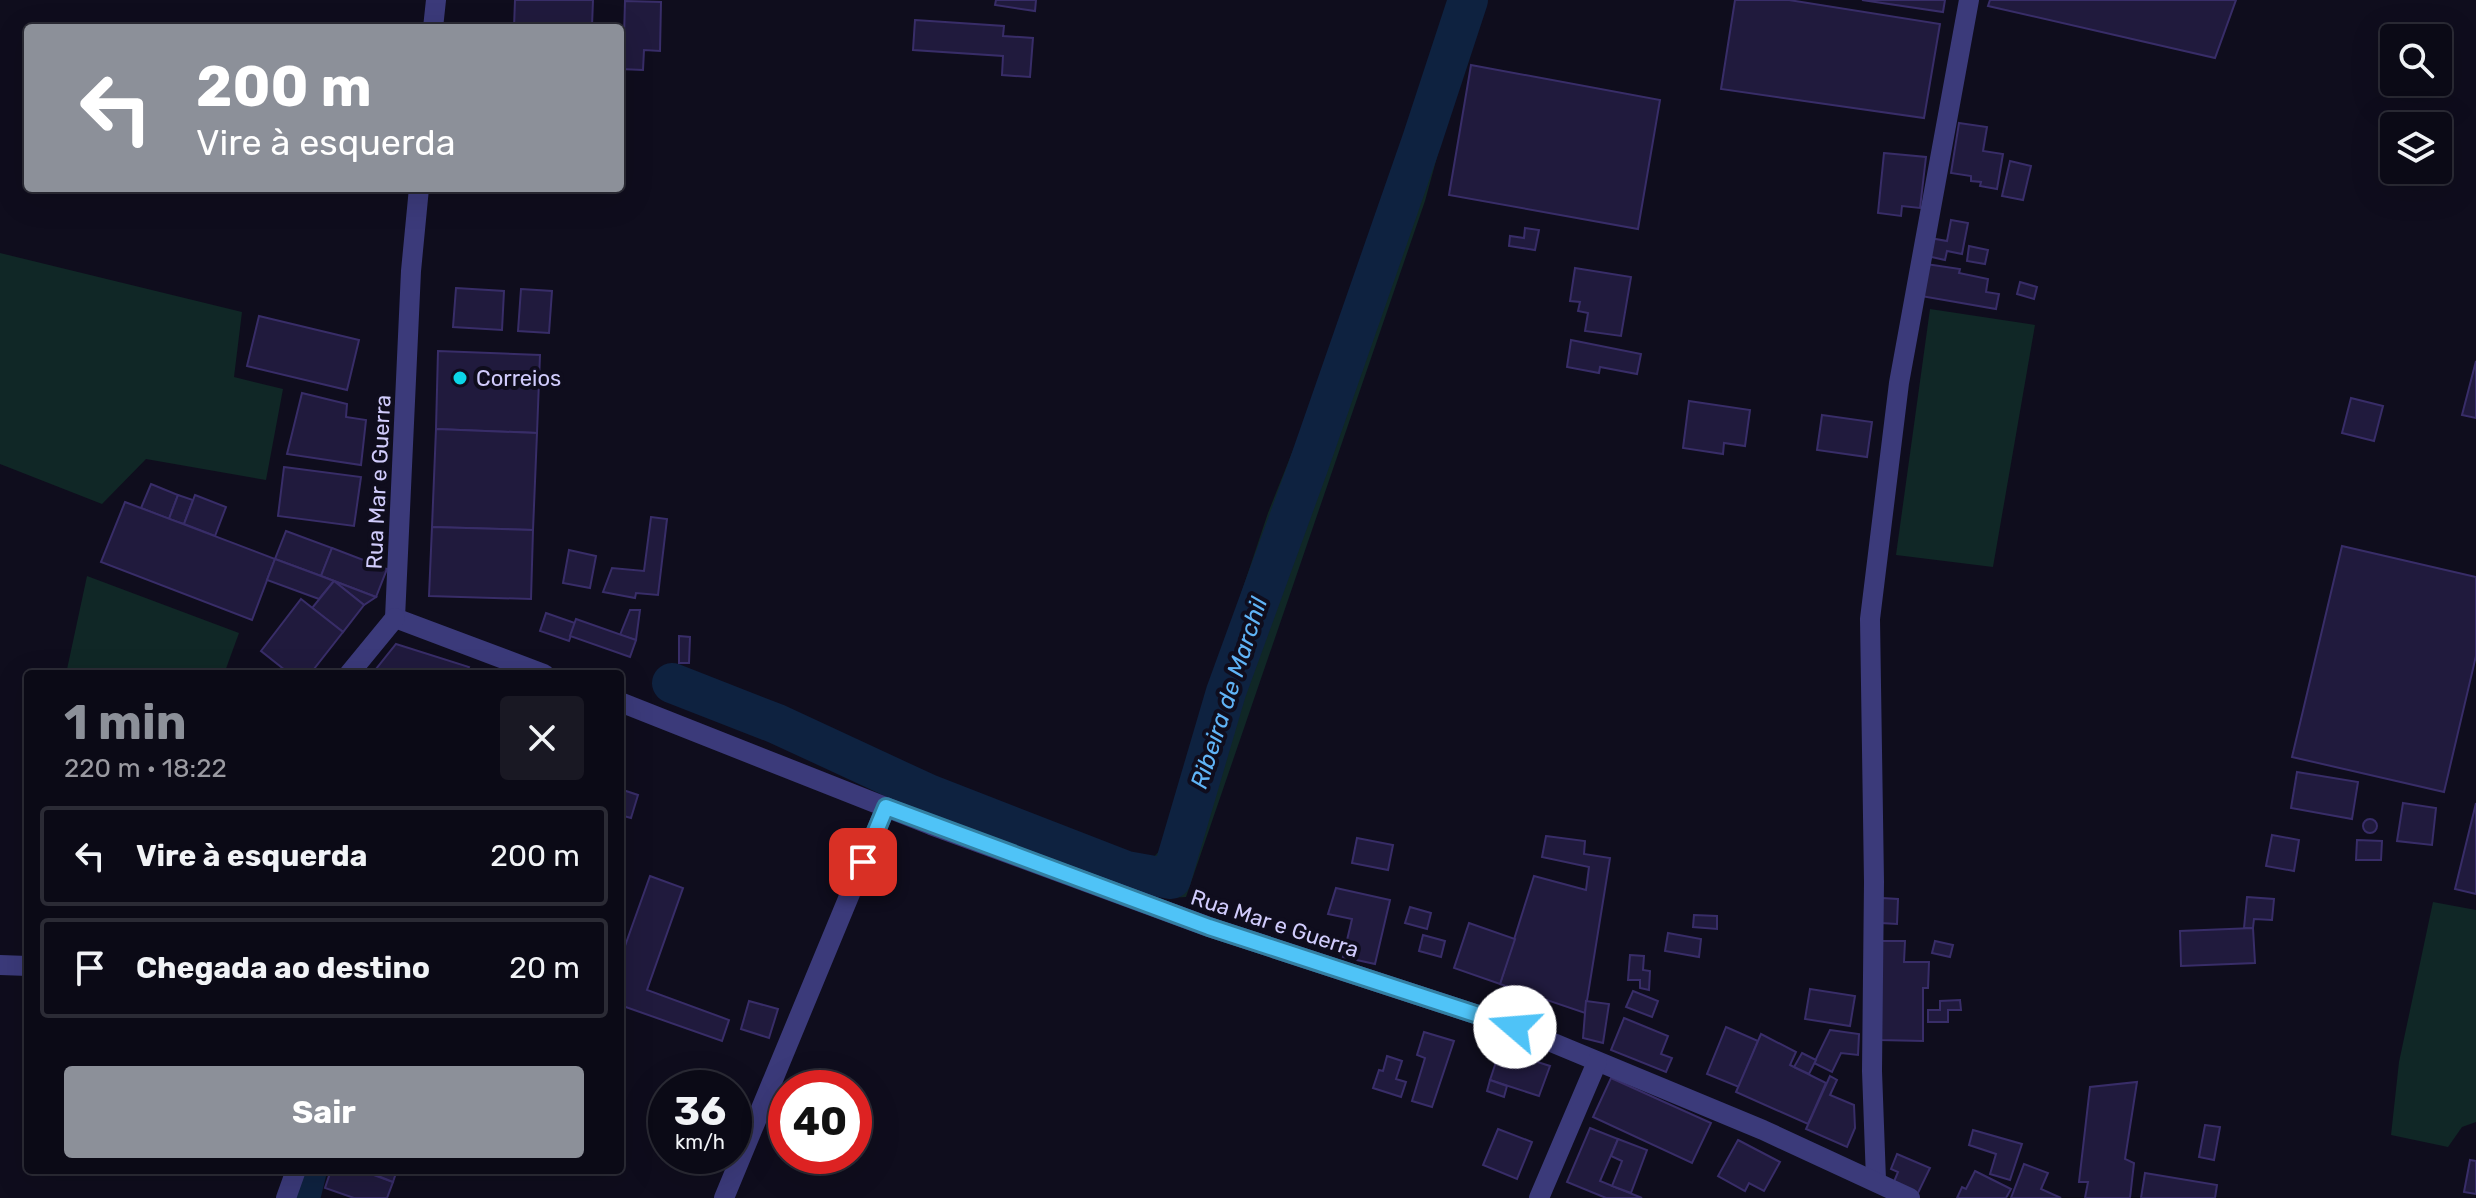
<!DOCTYPE html>
<html lang="pt">
<head>
<meta charset="utf-8">
<style>
  :root { --surface:#0b0a16; --page:#191823; --text:#f1f3f6; --muted:#9a9aa1; --line:#2b2b35; --accent:#8c9099 }
  body { margin:0; font-family:Rubik,sans-serif; background:var(--page); color:var(--text); height:100vh; display:flex; flex-direction:column; font-size:30px; white-space:nowrap }
  * { box-sizing:border-box; margin:0 }
  p { font-size:26px; color:var(--muted) }
  .icon { flex:none; width:44px; height:44px; fill:none; stroke:currentColor; stroke-width:2; stroke-linecap:round; stroke-linejoin:round }
  .map { position:relative; flex:1; overflow:hidden }
  .side { position:absolute; left:24px; top:670px; width:600px; height:504px; display:flex; flex-direction:column; background:var(--surface); border-radius:8px; box-shadow:0 8px 32px #0002,0 0 0 2px var(--line) }
  .side>* { flex:none }
  .top-card { position:absolute; left:24px; top:24px; width:600px; height:168px; border-radius:8px; box-shadow:0 8px 32px #0002,0 0 0 2px var(--line); background:#8c9099; color:#fff; overflow:hidden }
  .controls { position:absolute; left:2380px; top:24px; display:grid; gap:16px }
  .controls a { display:grid; place-items:center; width:72px; height:72px; border-radius:8px; background:var(--surface); box-shadow:0 8px 32px #0002,0 0 0 2px var(--line); font-size:40px }
  .speed { position:absolute; left:648px; top:1070px; display:flex; gap:16px; font-size:40px; font-weight:700; text-align:center }
  .speed>* { display:grid; place-content:center; width:104px; height:104px; border-radius:50%; background:var(--surface); box-shadow:0 8px 32px #0002,0 0 0 2px var(--line); line-height:1 }
  .speed small { font-size:20px; font-weight:400 }
  .speed .limit { border:12px solid #d22; background:#fff; color:#111 }
  .pin { position:absolute; display:grid; place-items:center; width:68px; height:68px; color:#fff; margin:-34px; border-radius:16px; box-shadow:0 4px 12px #0006 }
  .me { position:absolute; width:88px; margin:-44px; rotate:288deg; stroke-linejoin:round; filter:drop-shadow(0 0 6px #0008) }
  .turn { display:flex; align-items:center; gap:28px; height:168px; padding:0 40px; font-size:36px }
  .turn .icon { width:104px; height:104px; stroke-width:2.5 }
  .turn b { display:block; font-size:56px; line-height:68px }
  .round { display:grid; place-items:center; flex:none; width:84px; height:84px; border-radius:8px; background:var(--page) }
  .head { display:flex; align-items:center; justify-content:space-between; height:136px; padding:0 40px }
  h1 { font-size:48px; font-weight:700; line-height:60px; color:var(--accent) }
  .action { display:flex; gap:16px; margin-top:auto; padding:16px 40px }
  .action a { flex:1; height:92px; border-radius:8px; background:var(--accent); color:#fff; font-size:32px; font-weight:700; line-height:92px; text-align:center }
  ul { padding:0; list-style:none }
  li { display:flex; align-items:center; gap:24px; height:100px; margin:0 16px 12px; padding:0 24px; border:4px solid var(--line); border-radius:8px }
  li div { flex:1 }
  li b { display:block; font-size:30px }
  li em { font-style:normal }
  .map>svg:first-child { display:block }
  .green { fill:#102726 }
  .lines { fill:none; stroke-linecap:round; stroke-linejoin:round }
  .river { stroke:#0e2240; stroke-width:40 }
  .building { fill:#201a3d; stroke:#382d68; stroke-width:2 }
  .minor { stroke:#3b3a7a; stroke-width:20 }
  .tertiary { stroke:#3b3a7a; stroke-width:20 }
  .route-casing { stroke:#337fa1; stroke-width:20 }
  .route { stroke:#4fc3f7; stroke-width:14 }
  .poi-dot { fill:#0cd6e8; stroke:#0f0d1d; stroke-width:3 }
  .labels { text-anchor:middle; stroke-width:8; stroke-linejoin:round; paint-order:stroke }
  .poi-label { font-size:22px; fill:#d1ccfc; stroke:#0f0d1d; text-anchor:start }
  .street-label { font-size:22px; fill:#d1ccfc; stroke:#0f0d1d }
  .water-label { font-size:24px; font-style:italic; fill:#60b4f7; stroke:#0f0d1d }
</style>
</head>
<body>
<div class="map">
<svg width="2476" height="1198" viewBox="0 0 2476 1198">
  <rect width="100%" height="100%" fill="#0f0d1d"/>
  <!-- green -->
  <g class="green">
    <polygon points="1451,0 1480,0 1425,201 1186,897 1169,898 1143,891 1149,862 1164,846 1192,740 1268,513 1349,309"/>
    <polygon points="0,253 242,312 234,377 283,389 266,480 146,459 102,504 0,464"/>
    <polygon points="1930,309 2035,325 1993,567 1896,555"/>
    <polygon points="87,576 239,633 224,674 66,674"/>
    <polygon points="2433,902 2476,910 2476,1122 2462,1127 2448,1147 2391,1135 2399,1062"/>
  </g>
  <g class="lines">
    <!-- river -->
    <g class="river">
      <polyline points="672,683 777,724 928,794 1126,871 1171,879 1226,692 1308,467 1422,140 1468,0"/>
      <polyline points="300,1198 307,1170"/>
    </g>
  </g>
  <!-- building -->
  <g class="building">
    <polygon points="515,0 593,0 592,26 559,24 559,28 514,28"/>
    <polygon points="996,0 1036,0 1035,11 995,5"/>
    <polygon points="1735,0 1789,0 1940,24 1924,118 1721,89"/>
    <polygon points="1862,0 1945,0 1943,12"/>
    <polygon points="1990,0 2236,0 2215,58 1988,6"/>
    <polygon points="625,1 661,2 660,51 644,50 643,70 620,69 620,37 624,37"/>
    <polygon points="915,20 1004,26 1003,36 1033,38 1030,77 1002,75 1003,56 913,50"/>
    <polygon points="1471,65 1660,100 1638,229 1449,195"/>
    <polygon points="1959,123 1987,127 1983,151 2003,154 1997,189 1980,186 1981,182 1971,181 1971,176 1951,173"/>
    <polygon points="1884,153 1926,157 1920,208 1902,206 1901,216 1878,213"/>
    <polygon points="2010,161 2031,166 2023,200 2002,196"/>
    <polygon points="1951,220 1968,223 1962,254 1947,251 1945,260 1927,256 1930,238 1947,241"/>
    <polygon points="1525,228 1539,230 1535,250 1509,246 1510,236 1524,238"/>
    <polygon points="1969,246 1988,250 1985,264 1967,261"/>
    <polygon points="1926,264 1960,269 1959,273 1988,279 1986,292 1999,294 1996,309 1921,296"/>
    <polygon points="1575,268 1631,277 1621,336 1585,331 1588,313 1578,311 1580,302 1570,301"/>
    <polygon points="2020,282 2037,287 2034,299 2017,294"/>
    <polygon points="456,288 504,291 502,330 453,327"/>
    <polygon points="521,289 552,291 549,333 518,331"/>
    <polygon points="259,316 359,340 347,390 247,366"/>
    <polygon points="1571,340 1641,354 1637,374 1600,367 1599,373 1567,367"/>
    <polygon points="438,351 540,355 537,433 436,429"/>
    <polygon points="2476,361 2476,418 2462,415"/>
    <polygon points="302,393 347,404 346,417 366,420 361,465 287,454"/>
    <polygon points="2351,398 2383,406 2374,441 2342,433"/>
    <polygon points="1689,401 1750,410 1745,446 1724,443 1723,454 1683,448"/>
    <polygon points="1822,415 1872,422 1867,457 1817,450"/>
    <polygon points="436,429 537,433 533,530 432,527"/>
    <polygon points="284,467 361,477 354,526 278,516"/>
    <polygon points="151,484 178,495 169,519 141,508"/>
    <polygon points="178,495 193,500 184,524 169,519"/>
    <polygon points="195,495 226,507 215,536 184,524"/>
    <polygon points="125,502 275,559 252,620 101,562"/>
    <polygon points="651,517 667,519 658,595 636,593 635,598 603,592 612,568 644,571"/>
    <polygon points="432,527 533,530 531,599 429,596"/>
    <polygon points="286,531 332,548 321,576 275,559"/>
    <polygon points="2342,546 2476,577 2476,656 2444,792 2292,757"/>
    <polygon points="332,548 387,569 376,597 321,576"/>
    <polygon points="569,550 596,556 590,588 563,583"/>
    <polygon points="275,559 321,576 334,581 319,599 267,580"/>
    <polygon points="334,581 376,597 364,605"/>
    <polygon points="334,581 364,605 343,632 312,608"/>
    <polygon points="301,599 343,632 310,674 290,674 261,651"/>
    <polygon points="630,610 640,610 636,640 620,635"/>
    <polygon points="546,613 575,623 569,641 540,631"/>
    <polygon points="576,619 636,640 630,657 570,636"/>
    <polygon points="679,636 690,637 689,663 679,663"/>
    <polygon points="396,644 469,667 466,674 372,674"/>
    <polygon points="2297,772 2358,782 2352,819 2291,808"/>
    <polygon points="620,789 638,795 631,818 620,815"/>
    <polygon points="2403,803 2436,808 2432,845 2397,841"/>
    <polygon points="2476,803 2476,894 2455,889"/>
    <circle cx="2370" cy="826" r="7"/>
    <polygon points="2272,835 2299,840 2294,871 2266,866"/>
    <polygon points="1546,836 1585,841 1584,854 1610,858 1585,1013 1500,984 1534,876 1586,890 1589,867 1542,857"/>
    <polygon points="1357,838 1393,845 1388,870 1352,863"/>
    <polygon points="2357,840 2382,841 2381,860 2356,860"/>
    <polygon points="650,876 683,888 647,990 729,1020 722,1041 620,1005 620,960"/>
    <polygon points="1336,888 1390,900 1375,964 1343,957 1352,919 1328,914"/>
    <polygon points="2247,897 2274,899 2272,920 2254,919 2253,928 2244,928"/>
    <polygon points="1882,898 1898,899 1897,924 1881,923"/>
    <polygon points="1410,907 1431,913 1427,929 1405,923"/>
    <polygon points="1694,915 1717,916 1717,929 1693,927"/>
    <polygon points="1469,923 1515,939 1500,984 1454,968"/>
    <polygon points="2253,928 2255,963 2181,966 2180,931"/>
    <polygon points="1668,933 1701,939 1699,957 1665,951"/>
    <polygon points="1423,935 1445,941 1441,957 1419,951"/>
    <polygon points="1880,941 1905,941 1904,962 1929,962 1928,988 1923,988 1923,1041 1879,1040"/>
    <polygon points="1935,941 1953,945 1950,957 1932,953"/>
    <polygon points="1630,955 1644,956 1643,970 1650,971 1649,990 1640,988 1640,980 1628,980"/>
    <polygon points="1810,989 1855,996 1850,1026 1805,1019"/>
    <polygon points="1633,991 1658,1001 1652,1017 1626,1007"/>
    <polygon points="1960,1000 1961,1010 1948,1010 1948,1022 1928,1022 1928,1010 1940,1010 1940,1001"/>
    <polygon points="749,1001 778,1009 769,1038 741,1029"/>
    <polygon points="1586,1001 1609,1004 1603,1043 1583,1038"/>
    <polygon points="1624,1018 1668,1036 1661,1054 1672,1058 1666,1072 1611,1050"/>
    <polygon points="1726,1027 1758,1041 1739,1087 1707,1074"/>
    <polygon points="1830,1030 1859,1034 1858,1055 1841,1053 1832,1072 1814,1063"/>
    <polygon points="1424,1032 1454,1041 1432,1107 1412,1101 1425,1058 1417,1055"/>
    <polygon points="1761,1034 1796,1052 1790,1065 1826,1083 1808,1124 1736,1092"/>
    <polygon points="1500,1050 1550,1066 1539,1096 1490,1080"/>
    <polygon points="1802,1053 1816,1060 1809,1074 1794,1067"/>
    <polygon points="1387,1056 1402,1061 1396,1079 1406,1082 1401,1097 1373,1088 1379,1070 1383,1071"/>
    <polygon points="1830,1076 1837,1080 1830,1095 1854,1105 1855,1128 1847,1147 1806,1129"/>
    <polygon points="1611,1078 1711,1123 1692,1163 1593,1117"/>
    <polygon points="1490,1080 1507,1086 1504,1097 1487,1091"/>
    <polygon points="2137,1082 2125,1159 2134,1163 2130,1198 2085,1198 2088,1182 2079,1182 2090,1087"/>
    <polygon points="2205,1125 2220,1127 2214,1160 2199,1157"/>
    <polygon points="1590,1128 1618,1139 1600,1181 1642,1198 1606,1198 1567,1182"/>
    <polygon points="1498,1129 1532,1142 1517,1179 1483,1165"/>
    <polygon points="1973,1130 2022,1144 2010,1180 1990,1174 1996,1154 1969,1145"/>
    <polygon points="1618,1139 1647,1150 1631,1193 1612,1186 1622,1161 1611,1156"/>
    <polygon points="1738,1140 1780,1162 1764,1191 1749,1183 1745,1191 1718,1176"/>
    <polygon points="1897,1154 1930,1168 1917,1195 1893,1184 1898,1172 1891,1169"/>
    <polygon points="2470,1160 2476,1161 2476,1194 2464,1192"/>
    <polygon points="2024,1164 2048,1173 2041,1189 2061,1198 2011,1198"/>
    <polygon points="331,1170 360,1170 393,1182 387,1198 354,1198 325,1188"/>
    <polygon points="363,1170 397,1170 393,1182"/>
    <polygon points="1975,1171 2011,1189 2006,1198 1957,1198 1962,1187 1966,1189"/>
    <polygon points="2145,1173 2217,1185 2215,1198 2141,1198"/>
  </g>
  <g class="lines">
    <!-- minor -->
    <g class="minor">
      <polyline points="1876,1180 1872,1071 1874,882 1870,619 1899,383 1969,0"/>
      <polyline points="286,1198 296,1170"/>
      <polyline points="724,1198 886,807"/>
    </g>
    <!-- tertiary -->
    <g class="tertiary">
      <polyline points="433,28 436,0"/>
      <polyline points="395,618 411,271 419,188"/>
      <polyline points="395,618 544,674"/>
      <polyline points="349,674 395,618"/>
      <polyline points="620,702 931,825 1209,927 1515,1027 1763,1130 1910,1198"/>
      <polyline points="0,965 28,966"/>
      <polyline points="1539,1198 1597,1062"/>
    </g>
  </g>
  <g class="lines">
    <defs>
      <polyline id="route" points="863,862 886,807 1209,927 1515,1027"/>
    </defs>
    <!-- route casing -->
    <use href="#route" class="route-casing"/>
    <!-- route -->
    <use href="#route" class="route"/>
  </g>
  <!-- markers -->
  <circle class="poi-dot" cx="460" cy="378" r="8"/>
  <g class="labels">
    <!-- poi labels -->
    <g class="poi-label">
      <text x="476" y="386">Correios</text>
    </g>
    <!-- street labels -->
    <g class="street-label">
      <text transform="translate(378 482) rotate(-87)" y="8">Rua Mar e Guerra</text>
      <text transform="translate(1275 923) rotate(18)" y="8">Rua Mar e Guerra</text>
    </g>
    <!-- water labels -->
    <g class="water-label">
      <text transform="translate(1229 693) rotate(-72)" y="8">Ribeira de Marchil</text>
    </g>
  </g>
</svg>
<div class="controls">
<a><svg class="icon" aria-label="search" viewBox="0 0 24 24"><circle cx="10" cy="10" r="6"/><path d="M15 15l6 6"/></svg></a>
<a><svg class="icon" aria-label="layers" viewBox="0 0 24 24"><path d="M12 4l9 5-9 5-9-5zM3 14l9 5 9-5"/></svg></a>
</div>
<div class="speed"><div>36<small>km/h</small></div><div class="limit">40</div></div>
<div class="pin" style="left:863px;top:862px;background:#d93025"><svg class="icon" aria-label="arrive" viewBox="0 0 24 24"><path d="M6 21V4h12l-3 4 3 4H6"/></svg></div>
<svg class="me" style="left:1515px;top:1027px" viewBox="-20 -20 40 40"><circle r="19" fill="#fff"/><path d="M0-13L10 11 0 6-10 11z" fill="#4fc3f7"/></svg>
<div class="top-card">
<div class="turn"><svg class="icon" aria-label="left" viewBox="0 0 24 24"><path d="M17 20v-9H6M10 6l-5 5 5 5"/></svg><div><b>200 m</b>Vire à esquerda</div></div>
</div>
<section class="side">
<div class="head"><div><h1>1 min</h1><p>220 m · 18:22</p></div><a class="round"><svg class="icon" aria-label="close" viewBox="0 0 24 24"><path d="M6 6l12 12M18 6L6 18"/></svg></a></div>
<ul>
<li><svg class="icon" aria-label="left" viewBox="0 0 24 24"><path d="M17 20v-9H6M10 6l-5 5 5 5"/></svg><div><b>Vire à esquerda</b></div><em>200 m</em></li>
<li><svg class="icon" aria-label="arrive" viewBox="0 0 24 24"><path d="M6 21V4h12l-3 4 3 4H6"/></svg><div><b>Chegada ao destino</b></div><em>20 m</em></li>
</ul>
<div class="action"><a>Sair</a></div>
</section>
</div>
</body>
</html>
